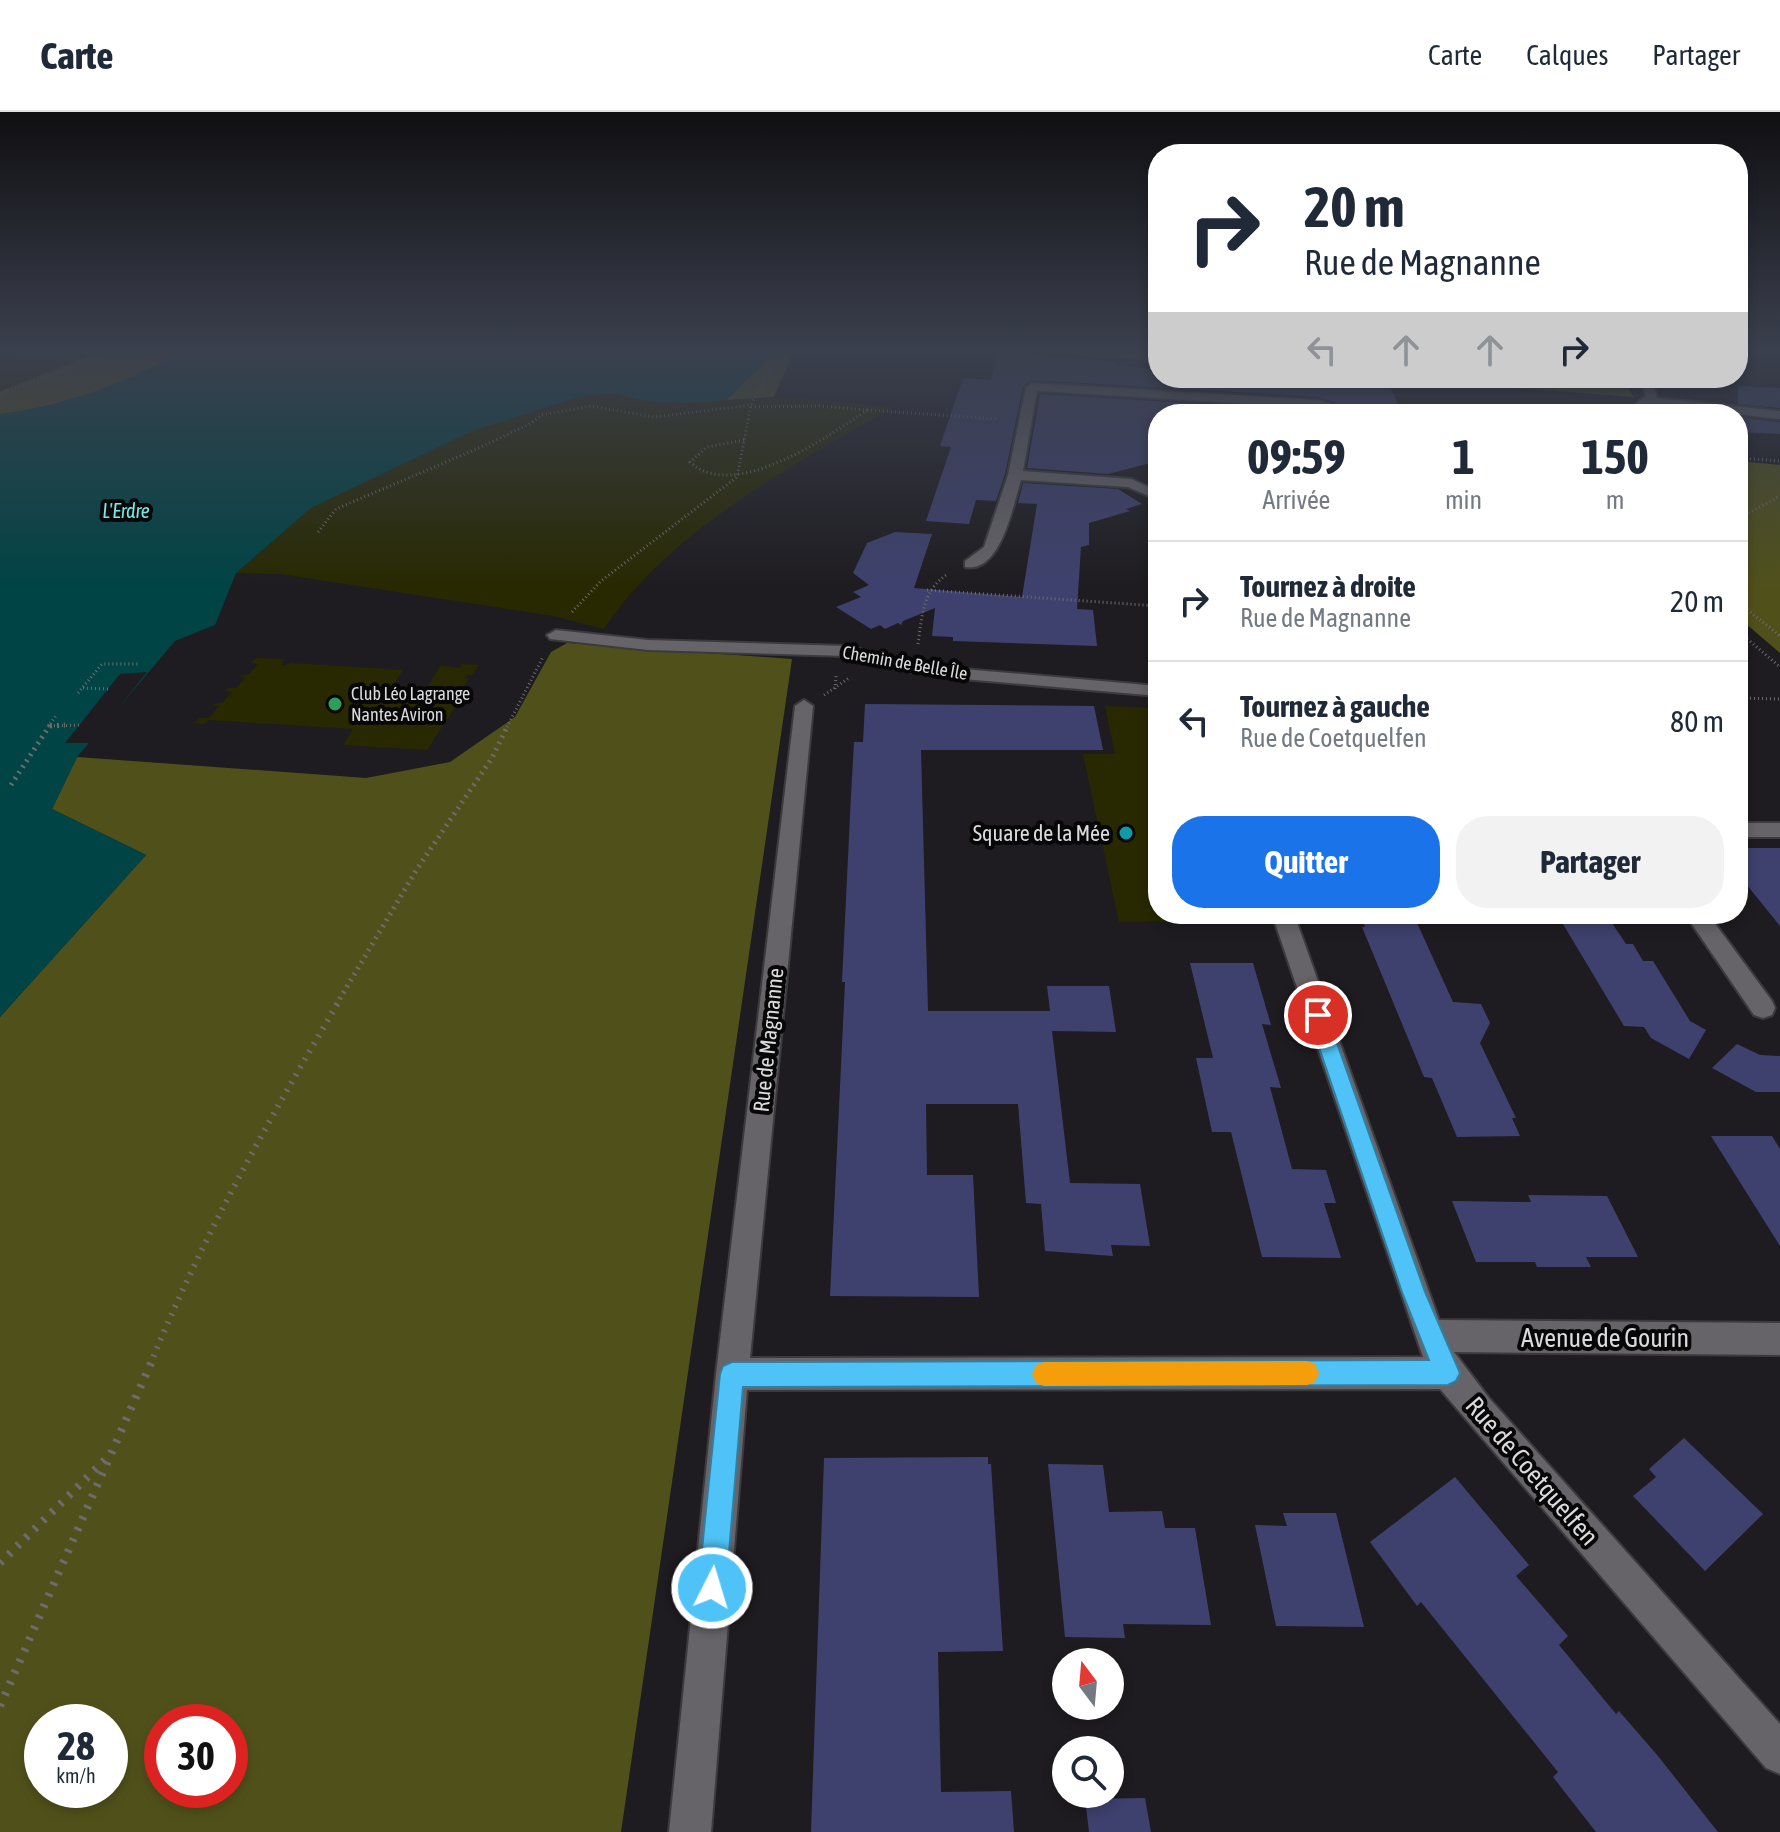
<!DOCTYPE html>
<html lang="fr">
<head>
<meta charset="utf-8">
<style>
  :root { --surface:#fff; --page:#f2f2f3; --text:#1f2937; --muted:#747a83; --line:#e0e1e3; --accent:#1a73e8 }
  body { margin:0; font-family:"Asap Condensed",sans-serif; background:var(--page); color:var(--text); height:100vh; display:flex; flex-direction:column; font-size:30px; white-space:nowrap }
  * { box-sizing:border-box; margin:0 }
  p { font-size:26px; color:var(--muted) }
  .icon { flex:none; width:44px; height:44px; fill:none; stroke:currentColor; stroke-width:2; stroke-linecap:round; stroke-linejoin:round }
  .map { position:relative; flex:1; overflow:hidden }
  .panel { position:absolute; left:1148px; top:292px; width:600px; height:520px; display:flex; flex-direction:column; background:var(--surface); border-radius:32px; box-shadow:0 4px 12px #0003 }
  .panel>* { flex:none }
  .top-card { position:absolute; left:1148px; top:32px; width:600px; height:244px; border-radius:32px; box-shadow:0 4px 12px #0003; background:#fff; color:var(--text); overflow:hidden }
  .needle { width:52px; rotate:344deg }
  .fabs { position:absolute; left:1052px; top:1536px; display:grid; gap:16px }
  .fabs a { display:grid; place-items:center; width:72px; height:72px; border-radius:50%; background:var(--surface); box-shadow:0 4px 12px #0003; font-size:40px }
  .speed { position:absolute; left:24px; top:1592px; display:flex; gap:16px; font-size:40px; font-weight:700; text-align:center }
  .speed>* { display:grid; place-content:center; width:104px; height:104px; border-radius:50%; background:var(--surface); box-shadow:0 4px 12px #0003; line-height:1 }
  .speed small { font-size:20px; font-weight:400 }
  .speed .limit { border:12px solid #d22; background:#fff; color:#111 }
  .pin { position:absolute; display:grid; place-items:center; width:68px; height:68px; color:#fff; margin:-34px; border:4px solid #fff; border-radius:50%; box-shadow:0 2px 8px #0007 }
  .me { position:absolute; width:88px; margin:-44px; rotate:5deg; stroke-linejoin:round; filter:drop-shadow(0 0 6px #0008) }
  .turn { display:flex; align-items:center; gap:28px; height:168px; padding:0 24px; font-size:36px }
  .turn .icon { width:104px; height:104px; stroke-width:2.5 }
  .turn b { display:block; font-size:56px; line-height:68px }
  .lanes { display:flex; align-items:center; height:76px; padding:0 24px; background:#0003; justify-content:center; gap:40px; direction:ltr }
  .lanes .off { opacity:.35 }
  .eta { display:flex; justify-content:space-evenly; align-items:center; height:136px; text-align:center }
  .eta b { font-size:48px; font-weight:700; line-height:56px }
  .button { display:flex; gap:16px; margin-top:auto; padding:16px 24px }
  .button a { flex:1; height:92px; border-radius:32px; background:var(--accent); color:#fff; font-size:32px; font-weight:700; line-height:92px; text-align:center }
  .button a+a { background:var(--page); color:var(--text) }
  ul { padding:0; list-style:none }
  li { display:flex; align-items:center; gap:24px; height:120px; padding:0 24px; border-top:2px solid var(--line) }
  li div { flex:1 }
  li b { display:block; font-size:30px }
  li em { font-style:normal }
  header { display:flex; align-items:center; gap:48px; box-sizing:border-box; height:112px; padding:0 40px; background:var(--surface); border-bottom:2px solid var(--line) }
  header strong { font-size:38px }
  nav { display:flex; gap:44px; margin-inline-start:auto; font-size:28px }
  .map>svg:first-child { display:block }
  .green { fill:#282901 }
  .forest { fill:#50511a; fill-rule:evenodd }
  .water { fill:#004445 }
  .pier { fill:#1e1c20 }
  .building { fill:#3e416d }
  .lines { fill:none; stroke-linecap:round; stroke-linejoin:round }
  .minor-casing { stroke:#3b3a3c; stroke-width:4 }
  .path-far3 { stroke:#6d6b6e; stroke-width:3; stroke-dasharray:1 3; stroke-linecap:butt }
  .path-far2 { stroke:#6d6b6e; stroke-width:5; stroke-dasharray:2 5; stroke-linecap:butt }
  .path-far1 { stroke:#6d6b6e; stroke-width:6; stroke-dasharray:2 7; stroke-linecap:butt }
  .path { stroke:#6d6b6e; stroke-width:8; stroke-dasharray:3 9; stroke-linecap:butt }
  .minor { fill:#666468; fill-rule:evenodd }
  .route { fill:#4fc3f7; stroke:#337fa1; stroke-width:2 }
  .slow { fill:#f59e0b }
  .leisure-dot { fill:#2e9e5b; stroke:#070708; stroke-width:3 }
  .culture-dot { fill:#0f9aa8; stroke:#070708; stroke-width:3 }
  .labels { text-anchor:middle; stroke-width:8; stroke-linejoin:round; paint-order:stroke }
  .far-street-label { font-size:18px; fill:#dbdadc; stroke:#070708 }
  .far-poi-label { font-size:18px; fill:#dbdadc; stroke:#070708; text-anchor:start }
  .far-water-label { font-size:20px; font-style:italic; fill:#77eaeb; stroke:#070708 }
  .poi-label { font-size:22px; fill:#dbdadc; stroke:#070708; text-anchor:end }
  .street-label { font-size:22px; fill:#dbdadc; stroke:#070708 }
  .near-street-label { font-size:26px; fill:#dbdadc; stroke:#070708 }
</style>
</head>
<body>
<header>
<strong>Carte</strong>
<nav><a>Carte</a><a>Calques</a><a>Partager</a></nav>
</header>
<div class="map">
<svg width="1780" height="1720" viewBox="0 0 1780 1720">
  <rect width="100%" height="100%" fill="#1e1c20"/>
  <!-- green -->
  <g class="green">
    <polygon points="31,236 110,236 0,279 0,246 14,245"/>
    <path d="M611,281C665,294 715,287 770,286C810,285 852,292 893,295C792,354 670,418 604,517L554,504L280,462L236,461L311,396L472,319L582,284Z"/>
    <polygon points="256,546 284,547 281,552 283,554 291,551 403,558 393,573 427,575 441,553 460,556 462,552 479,553 472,563 467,563 465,566 469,567 463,576 457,577 448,590 458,591 427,638 343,633 353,617 208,608 204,612 194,611 200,606 209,606 219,594 211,593 223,590 232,580 225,579 228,576 236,576 245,566 238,564 249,562 258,552 251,551"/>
    <polygon points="1105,594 1158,596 1158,802 1215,802 1217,809 1119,810 1083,642 1115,642"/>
  </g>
  <!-- forest -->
  <g class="forest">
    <path d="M110,236H184C139,268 55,297 0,302V279Z"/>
    <polygon points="770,236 795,236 774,285 726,288 765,250"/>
    <polygon points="982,236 1158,236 1158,249"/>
    <polygon points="1387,266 1621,266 1634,285"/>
    <polygon points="1738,349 1780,353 1780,541 1738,505"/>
    <path d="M567,531L792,547L621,1720H0V905L146,743L52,697L77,645L366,666L450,650L515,605L551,540ZM42,1610H110V1678H42ZM162,1610H230V1678H162Z"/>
  </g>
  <!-- water -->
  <path class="water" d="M184,236H770L765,250L726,288L686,291L640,288L611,281L582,284L472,319L311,396L236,461L215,513L175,529L77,645L52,697L146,743L0,905V302C55,297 139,268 184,236Z"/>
  <!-- pier -->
  <polygon class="pier" points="147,560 91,631 65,631 120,562"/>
  <!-- building -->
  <g class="building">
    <polygon points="998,240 1116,250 1116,253 1158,258 1158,266 1339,266 1388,269 1402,302 1342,302 1334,290 1318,285 1032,268 1023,274 1005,362 996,389 976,388 969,412 926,409 951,335 940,334 963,266 991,268"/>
    <polygon points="1738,274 1780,276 1780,296 1738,292"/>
    <polygon points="1040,282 1316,299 1321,302 1158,302 1158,349 1108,362 1027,356"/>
    <polygon points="1738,305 1780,310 1780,322 1738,320"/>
    <polygon points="1023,371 1118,377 1142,392 1126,397 1130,399 1089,411 1089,433 1081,435 1077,497 1093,498 1097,534 953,529 953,525 932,524 935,496 903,509 901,513 898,511 885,517 880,513 871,517 836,495 861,485 853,480 869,473 853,461 867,431 895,420 932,422 914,476 1022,485 1037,392 1018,391"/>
    <polygon points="865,592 1094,594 1103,638 921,638 928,899 1050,899 1047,874 1109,874 1116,920 1052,919 1070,1071 1140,1072 1150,1134 1111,1133 1113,1144 1045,1139 1041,1092 1026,1091 1018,992 926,992 927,1063 973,1063 979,1185 830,1184 845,870 842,870 851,683 854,630 863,630"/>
    <polygon points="1738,736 1780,736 1780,814 1738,762"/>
    <polygon points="1360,802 1413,802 1453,890 1481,892 1490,911 1480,931 1516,1006 1512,1006 1520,1024 1457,1025 1432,966 1424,965 1362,815 1365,815"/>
    <polygon points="1557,802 1606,802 1626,832 1633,832 1643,849 1653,849 1690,909 1706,918 1689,947 1651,926 1644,915 1624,914"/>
    <polygon points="1190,851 1253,851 1271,913 1262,912 1281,976 1270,975 1292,1057 1326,1058 1336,1091 1324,1091 1341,1146 1262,1145 1231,1020 1212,1020 1196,946 1213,946"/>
    <polygon points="1737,932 1760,943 1780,944 1780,980 1756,980 1712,956"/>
    <polygon points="1711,1024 1772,1024 1780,1037 1780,1134"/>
    <polygon points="1528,1083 1607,1084 1638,1145 1586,1145 1591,1155 1537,1155 1535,1150 1476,1150 1452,1089 1531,1090"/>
    <polygon points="1684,1326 1763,1402 1705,1459 1633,1384 1656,1365 1649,1357"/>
    <polygon points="988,1345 988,1352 991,1352 1003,1539 938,1540 941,1680 1011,1679 1014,1720 811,1720 824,1346"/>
    <polygon points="1048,1352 1103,1353 1109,1400 1162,1399 1165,1416 1195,1416 1211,1513 1123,1512 1125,1526 1065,1525"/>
    <polygon points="1455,1365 1529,1453 1516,1464 1568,1524 1559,1533 1616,1602 1619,1599 1658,1644 1718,1720 1596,1720 1553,1665 1558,1660 1421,1490 1417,1494 1370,1430"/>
    <polygon points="1283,1401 1336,1401 1364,1515 1276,1514 1255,1413 1287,1414"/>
    <polygon points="1145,1686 1151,1720 1089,1720 1085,1687"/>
  </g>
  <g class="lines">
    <defs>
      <g id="minor">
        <polygon points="1639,266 1651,266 1657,286 1780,299 1780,307 1651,293 1638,302 1622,302 1646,284"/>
        <path d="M1032,271L1318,288L1332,292L1339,302H1327L1317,296L1037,279L1023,359L1131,367L1158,379V388L1128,375L1021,368C1013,393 1001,462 965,455V449L984,435L1008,363L1026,275Z"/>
        <polygon points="556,518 648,528 847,534 911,550 963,557 1158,574 1158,584 963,567 911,560 847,544 648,538 550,527 547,523"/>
        <polygon points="804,588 813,594 750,1246 1423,1245 1272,802 1294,802 1439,1208 1780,1211 1780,1243 1454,1240 1489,1286 1780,1612 1780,1662 1766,1656 1440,1277 747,1278 711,1720 669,1720 716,1262 795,594"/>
        <rect x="1738" y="711" width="42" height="14"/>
        <polygon points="1685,802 1708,802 1772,889 1775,896 1772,903 1763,906 1754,903"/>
      </g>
    </defs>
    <!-- minor casing -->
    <use href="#minor" class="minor-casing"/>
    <!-- path-far3 -->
    <g class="path-far3">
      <polyline points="0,282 127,236"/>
      <polyline points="867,298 998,307"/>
      <path d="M744,328L707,335L690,350C733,391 828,325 867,298L819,294L751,295"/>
      <polyline points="1738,346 1780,349"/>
      <polyline points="1738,407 1780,384"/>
      <polyline points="318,420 336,397 474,338 528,313 542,303 591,294 654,305 751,293"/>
      <polyline points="927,478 1158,494"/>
      <polyline points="1738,490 1780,524"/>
      <polyline points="572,500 601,469 737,365 751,293 782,236"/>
      <polyline points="1738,519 1780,555"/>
      <path d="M918,532C922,505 922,478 948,462"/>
      <polyline points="83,576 108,577"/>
      <polyline points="835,577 836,564"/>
      <polyline points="78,581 102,552 139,552"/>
      <polyline points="824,583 849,566"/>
      <polyline points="1738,586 1780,587"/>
      <polyline points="50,614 79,613"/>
      <polyline points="48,615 57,602"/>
      <polyline points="507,615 543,545"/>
    </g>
    <!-- path-far2 -->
    <g class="path-far2">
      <polyline points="50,614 65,613"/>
      <polyline points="11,673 50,613"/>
      <polyline points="336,893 417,757 492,646 508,613"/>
    </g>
    <!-- path-far1 -->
    <path class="path-far1" d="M150,1253C201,1128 269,1007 338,891"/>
    <!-- path -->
    <g class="path">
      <polyline points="0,1451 105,1348"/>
      <polyline points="0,1594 151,1251"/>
    </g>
    <!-- minor -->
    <use href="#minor" class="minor"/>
  </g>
  <!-- sky -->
  <linearGradient id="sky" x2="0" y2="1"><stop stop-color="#100f12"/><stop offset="0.5" stop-color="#3b404e"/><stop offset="1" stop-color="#3b404e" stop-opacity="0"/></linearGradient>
  <rect width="1780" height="476" fill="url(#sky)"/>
  <!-- route -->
  <polygon class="route" points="1318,895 1324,898 1327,903 1425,1180 1460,1261 1456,1269 1448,1273 743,1275 726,1476 722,1486 712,1490 702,1486 698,1476 720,1262 723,1254 732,1250 1429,1248 1402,1180 1308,903 1311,898"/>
  <!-- slow -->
  <polygon class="slow" points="1307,1249 1315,1252 1319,1261 1315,1270 1307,1273 1044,1274 1036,1271 1032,1262 1036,1253 1044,1250"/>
  <!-- markers -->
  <circle class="leisure-dot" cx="335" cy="592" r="8"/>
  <circle class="culture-dot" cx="1126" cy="721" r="8"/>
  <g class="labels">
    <!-- far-street labels -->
    <g class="far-street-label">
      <text transform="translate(905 551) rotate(10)" y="6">Chemin de Belle Île</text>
    </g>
    <!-- far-poi labels -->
    <g class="far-poi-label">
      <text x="351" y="588">Club Léo Lagrange<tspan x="351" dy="21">Nantes Aviron</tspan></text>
    </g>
    <!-- far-water labels -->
    <g class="far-water-label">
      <text x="126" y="406">L'Erdre</text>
    </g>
    <!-- poi labels -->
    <g class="poi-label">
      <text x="1110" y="729">Square de la Mée</text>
    </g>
    <!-- street labels -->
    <g class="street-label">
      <text transform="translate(768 928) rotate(-84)" y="8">Rue de Magnanne</text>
    </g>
    <!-- near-street labels -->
    <g class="near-street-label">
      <text x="1605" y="1235">Avenue de Gourin</text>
      <text transform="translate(1532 1359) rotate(49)" y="9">Rue de Coetquelfen</text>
    </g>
  </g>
</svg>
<div class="fabs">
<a><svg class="needle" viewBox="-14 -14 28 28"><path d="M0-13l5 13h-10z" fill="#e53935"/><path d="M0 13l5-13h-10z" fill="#747a83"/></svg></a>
<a><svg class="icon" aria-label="search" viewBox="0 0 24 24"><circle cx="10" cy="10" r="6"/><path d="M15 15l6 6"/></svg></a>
</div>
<div class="speed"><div>28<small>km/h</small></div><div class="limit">30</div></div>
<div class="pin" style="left:1318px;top:903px;background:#d93025"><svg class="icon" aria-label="arrive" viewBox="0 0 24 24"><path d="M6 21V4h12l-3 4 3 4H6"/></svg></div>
<svg class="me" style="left:712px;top:1476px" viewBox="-20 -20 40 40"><circle r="17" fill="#4fc3f7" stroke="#fff" stroke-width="3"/><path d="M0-11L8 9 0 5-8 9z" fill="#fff"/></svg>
<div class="top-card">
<div class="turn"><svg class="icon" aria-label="right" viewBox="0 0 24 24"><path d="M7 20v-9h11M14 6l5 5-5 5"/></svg><div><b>20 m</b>Rue de Magnanne</div></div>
<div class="lanes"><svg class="icon off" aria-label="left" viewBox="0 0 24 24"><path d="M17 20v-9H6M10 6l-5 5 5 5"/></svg><svg class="icon off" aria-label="ahead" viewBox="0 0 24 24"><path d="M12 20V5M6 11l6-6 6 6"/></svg><svg class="icon off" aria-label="ahead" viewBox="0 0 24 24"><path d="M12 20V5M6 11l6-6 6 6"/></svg><svg class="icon" aria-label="right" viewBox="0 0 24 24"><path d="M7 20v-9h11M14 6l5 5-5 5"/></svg></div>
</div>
<section class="panel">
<div class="eta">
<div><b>09:59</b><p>Arrivée</p></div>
<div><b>1</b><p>min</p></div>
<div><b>150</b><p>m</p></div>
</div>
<ul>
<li><svg class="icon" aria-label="right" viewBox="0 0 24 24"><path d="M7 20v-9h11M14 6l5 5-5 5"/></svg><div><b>Tournez à droite</b><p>Rue de Magnanne</p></div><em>20 m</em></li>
<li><svg class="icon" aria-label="left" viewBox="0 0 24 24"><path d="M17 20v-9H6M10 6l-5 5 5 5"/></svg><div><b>Tournez à gauche</b><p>Rue de Coetquelfen</p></div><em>80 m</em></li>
</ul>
<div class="button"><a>Quitter</a><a>Partager</a></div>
</section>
</div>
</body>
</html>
